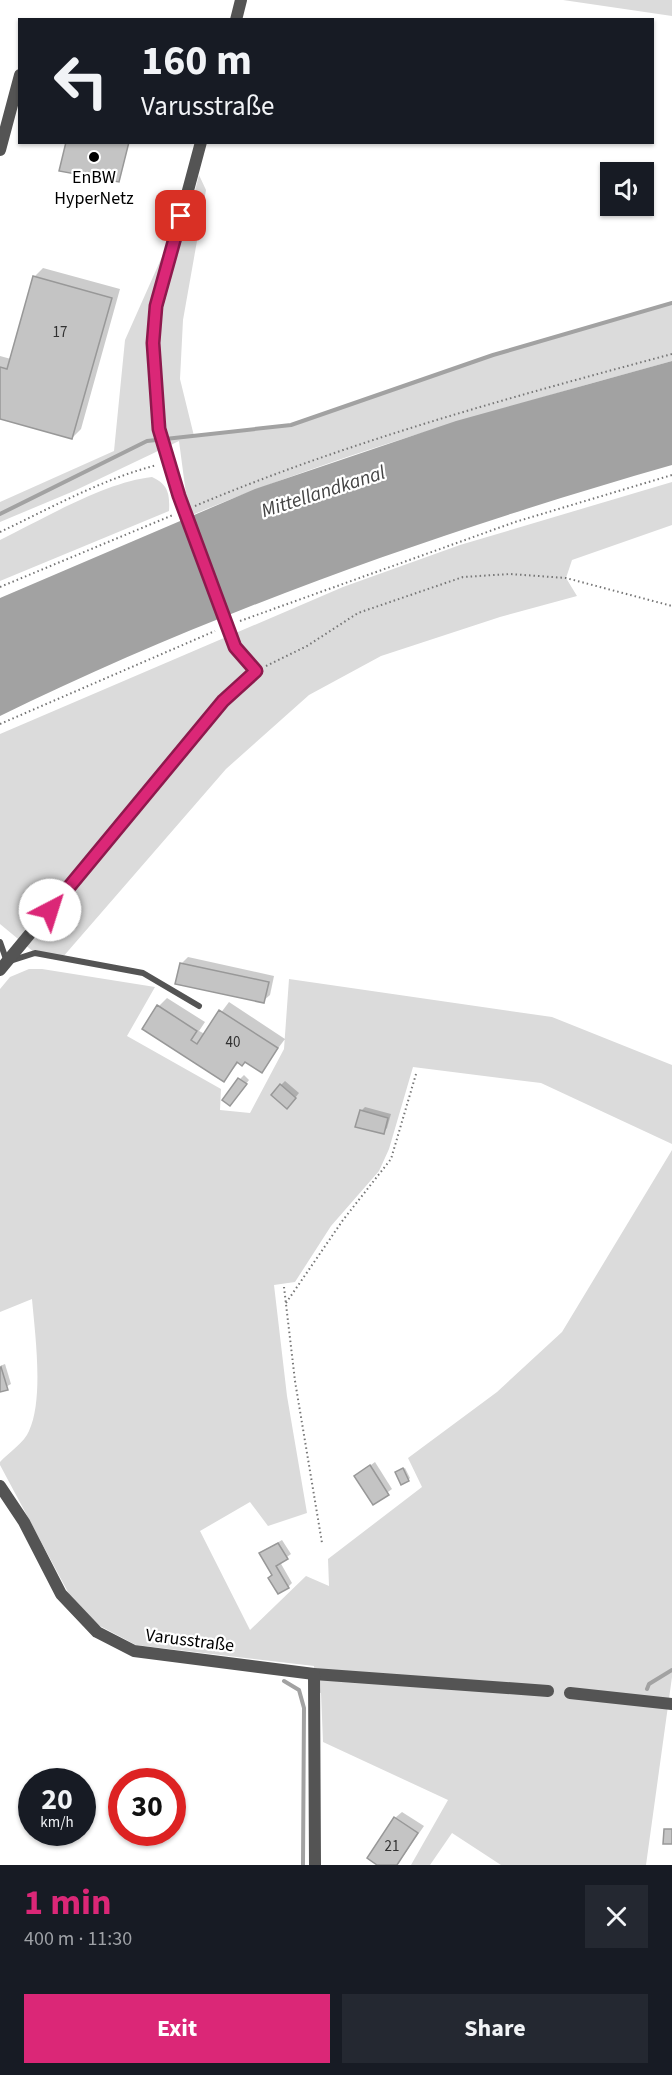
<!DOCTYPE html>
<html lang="en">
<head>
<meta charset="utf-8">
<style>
  :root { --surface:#171b24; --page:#242831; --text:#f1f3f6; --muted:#9ea1a6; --accent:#db2777 }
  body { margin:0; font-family:"Source Sans 3",sans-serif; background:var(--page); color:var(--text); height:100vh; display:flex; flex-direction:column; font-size:22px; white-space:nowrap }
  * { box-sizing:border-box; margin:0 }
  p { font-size:20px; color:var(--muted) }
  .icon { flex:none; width:33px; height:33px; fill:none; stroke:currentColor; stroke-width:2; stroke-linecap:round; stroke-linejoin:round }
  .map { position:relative; height:1865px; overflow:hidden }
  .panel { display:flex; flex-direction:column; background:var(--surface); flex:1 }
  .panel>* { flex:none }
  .hud { position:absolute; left:18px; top:18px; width:636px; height:126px; border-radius:0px; box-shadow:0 2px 4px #0004; background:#171b24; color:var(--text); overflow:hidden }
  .fabs { position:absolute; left:600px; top:162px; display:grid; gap:12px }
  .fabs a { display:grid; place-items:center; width:54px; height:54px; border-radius:0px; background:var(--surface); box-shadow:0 2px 4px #0004; font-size:30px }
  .speed { position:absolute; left:18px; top:1768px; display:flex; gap:12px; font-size:30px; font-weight:700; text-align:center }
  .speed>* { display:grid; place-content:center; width:78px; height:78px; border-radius:50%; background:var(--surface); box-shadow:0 2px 4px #0004; line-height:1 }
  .speed small { font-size:15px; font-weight:400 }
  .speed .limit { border:9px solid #d22; background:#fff; color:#111 }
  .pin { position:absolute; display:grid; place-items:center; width:51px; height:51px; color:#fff; margin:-26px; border-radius:12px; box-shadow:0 3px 9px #0006 }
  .me { position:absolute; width:66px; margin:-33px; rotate:40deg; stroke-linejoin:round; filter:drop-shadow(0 0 4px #0008) }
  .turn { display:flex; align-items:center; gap:21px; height:126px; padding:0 24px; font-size:27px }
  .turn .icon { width:78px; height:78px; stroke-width:2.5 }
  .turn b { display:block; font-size:42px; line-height:51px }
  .round { display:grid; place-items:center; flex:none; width:63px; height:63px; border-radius:0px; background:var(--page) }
  .overview { display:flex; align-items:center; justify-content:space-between; height:102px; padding:0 24px }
  h1 { font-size:36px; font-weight:700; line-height:45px; color:var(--accent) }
  .primary-button { display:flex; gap:12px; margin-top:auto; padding:12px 24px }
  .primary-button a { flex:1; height:69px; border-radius:0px; background:var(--accent); color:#fff; font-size:24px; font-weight:700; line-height:69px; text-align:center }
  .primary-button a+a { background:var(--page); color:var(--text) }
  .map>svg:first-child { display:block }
  .green { fill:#dbdbdb }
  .water { fill:#a2a2a2 }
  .shadow { fill:#0003 }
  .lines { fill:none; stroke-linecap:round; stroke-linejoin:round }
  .stream { stroke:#a2a2a2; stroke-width:4 }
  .building { fill:#c4c4c4; stroke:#989898; stroke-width:1.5 }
  .path { stroke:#767676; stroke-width:2; stroke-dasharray:1.5 3; stroke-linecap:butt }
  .service { stroke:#545454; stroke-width:6 }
  .minor { stroke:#545454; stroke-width:12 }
  .minor-bridge { stroke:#545454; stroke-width:12 }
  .route-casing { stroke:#8e194d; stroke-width:15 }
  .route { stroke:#db2777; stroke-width:10 }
  .poi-dot { fill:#000; stroke:#fff; stroke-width:2 }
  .labels { text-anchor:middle; stroke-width:4.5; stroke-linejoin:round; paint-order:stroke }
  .number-label { font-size:15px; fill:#313131 }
  .poi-label { font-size:18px; fill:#000; stroke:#fff }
  .street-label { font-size:18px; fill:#000; stroke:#fff }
  .water-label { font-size:20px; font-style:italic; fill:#434343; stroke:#fff }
</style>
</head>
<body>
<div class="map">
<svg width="672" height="1865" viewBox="0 0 672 1865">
  <rect width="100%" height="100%" fill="#fff"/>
  <!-- green -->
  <g class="green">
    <polygon points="563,0 672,0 672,16"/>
    <path d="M199,175L206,190L183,320L180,379L194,436L291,425L493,355L672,303V361C510,406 348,450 192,515L186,494L179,441L74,491L0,522V502L114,451L125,340L169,241H182Z"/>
    <path d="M152,477C168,484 170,494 169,511L0,581V540C43,519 105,482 152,477Z"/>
    <polygon points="672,482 672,525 572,560 566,578 577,596 500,617 381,656 309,695 226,769 62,958 35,953 0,924 0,734 343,587 460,545"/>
    <path d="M29,969H42L155,987L127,1036L221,1089L220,1110L250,1113L284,1049L289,979L552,1017L672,1065V1144L541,1083L413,1067L389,1149L379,1171L331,1226L295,1282L274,1285L287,1396L307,1513L268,1526L250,1502L200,1531L250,1630L306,1576L329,1586L328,1559L422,1487L408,1458L497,1392L562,1332L672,1150V1677L646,1865H501L452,1833L430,1865H411L448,1800L323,1742L321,1693L315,1692L314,1666L136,1645L98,1625L69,1594L0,1465V1462C8,1453 25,1442 29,1431C44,1399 35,1334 32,1299L0,1312V989L10,977Z"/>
  </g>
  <!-- water -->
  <path class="water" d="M672,361V465C442,531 215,611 0,716V598L255,489L456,421Z"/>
  <!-- shadow -->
  <g class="shadow">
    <polygon points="43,268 120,289 81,429 72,438 0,418 0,356 11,359 34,277"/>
    <polygon points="188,957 274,976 270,995 263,1001 181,964"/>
    <polygon points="167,998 205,1022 199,1031 205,1034 229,1002 285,1039 261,1071 246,1061 239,1062 224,1080 159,1006"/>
    <polygon points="244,1075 249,1080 234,1100 240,1079"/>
    <polygon points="285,1081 299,1093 291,1103 281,1085"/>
    <polygon points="365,1107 391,1114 387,1128 383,1133 361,1111"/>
    <polygon points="5,1364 11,1384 0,1390 0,1366"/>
    <polygon points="375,1462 392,1489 373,1503 356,1476"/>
    <polygon points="405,1468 410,1478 408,1480 398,1471"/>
    <polygon points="282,1540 291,1554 280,1562 292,1583 288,1587 273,1574 265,1550"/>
    <polygon points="402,1812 424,1826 397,1865 380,1865 395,1818"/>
  </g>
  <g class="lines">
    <!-- stream -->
    <g class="stream">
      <polyline points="0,514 147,441 291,425 493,355 672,303"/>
      <polyline points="284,1681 299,1690 304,1708 303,1865"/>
      <polyline points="647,1689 649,1684 672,1670"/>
    </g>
  </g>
  <!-- building -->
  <g class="building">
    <polygon points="66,142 129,142 119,182 59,171"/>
    <polygon points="33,276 112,298 72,439 0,419 0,367 7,369"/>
    <polygon points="180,963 269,982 264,1003 175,984"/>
    <polygon points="157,1005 197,1031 191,1040 197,1044 219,1010 278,1048 262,1073 245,1062 242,1066 237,1062 224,1082 142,1029"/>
    <polygon points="238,1078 247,1084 230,1106 222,1100"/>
    <polygon points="280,1084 296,1098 287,1109 271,1095"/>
    <polygon points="360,1110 388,1118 384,1134 355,1127"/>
    <polygon points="1,1367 8,1390 0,1392 0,1368"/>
    <polygon points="370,1465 389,1495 373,1505 354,1476"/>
    <polygon points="403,1468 409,1481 401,1485 395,1472"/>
    <polygon points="278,1543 288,1559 276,1566 289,1588 278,1594 268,1578 272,1575 259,1553"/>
    <polygon points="394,1817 418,1833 397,1865 377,1865 367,1858"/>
    <polygon points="664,1829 672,1829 672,1844 663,1844"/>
  </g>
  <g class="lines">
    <!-- path -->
    <g class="path">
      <path d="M195,506C349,441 511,397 672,354"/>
      <path d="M0,532C51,508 102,479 157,465"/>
      <polyline points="0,587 173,515"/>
      <polyline points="240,621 515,522 672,475"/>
      <polyline points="266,666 307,646 358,613 463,577 510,574 566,578 672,606"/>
      <polyline points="0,724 215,631"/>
      <polyline points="284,1287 295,1381 322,1543"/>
      <polyline points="286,1303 343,1220 391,1159 416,1074"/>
    </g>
    <!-- service -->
    <polyline class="service" points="0,942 7,962 35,953 143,973 199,1006"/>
    <!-- minor -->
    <g class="minor">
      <polyline points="236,20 241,0"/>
      <polyline points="0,150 20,75"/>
      <polyline points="179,496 159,429 153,343 157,306 201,142"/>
      <polyline points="0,970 223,701 256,671 235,647"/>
      <polyline points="0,1486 24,1522 61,1594 97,1632 134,1651 314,1674 548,1691"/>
      <polyline points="314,1674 315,1865"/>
      <polyline points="570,1693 672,1704"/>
    </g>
    <!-- minor-bridge -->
    <polyline class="minor-bridge" points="179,496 235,647"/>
  </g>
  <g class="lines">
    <defs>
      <polyline id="route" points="50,910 223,701 256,671 235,647 179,496 159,429 153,343 156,306 181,216"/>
    </defs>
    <!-- route casing -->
    <use href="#route" class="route-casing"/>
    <!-- route -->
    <use href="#route" class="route"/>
  </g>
  <!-- markers -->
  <circle class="poi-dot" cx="94" cy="157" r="6"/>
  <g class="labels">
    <!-- number labels -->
    <g class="number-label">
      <text x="60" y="337">17</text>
      <text x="233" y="1047">40</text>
      <text x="392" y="1851">21</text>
    </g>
    <!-- poi labels -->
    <g class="poi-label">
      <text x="94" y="183">EnBW<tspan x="94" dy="21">HyperNetz</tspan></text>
    </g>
    <!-- street labels -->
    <g class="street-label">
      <text transform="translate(190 1640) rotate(7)" y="6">Varusstraße</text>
    </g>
    <!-- water labels -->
    <g class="water-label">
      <text transform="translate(323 491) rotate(-18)" y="7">Mittellandkanal</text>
    </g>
  </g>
</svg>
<div class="fabs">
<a><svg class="icon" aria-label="sound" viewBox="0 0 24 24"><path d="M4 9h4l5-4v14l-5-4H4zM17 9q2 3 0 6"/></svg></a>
</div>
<div class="speed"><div>20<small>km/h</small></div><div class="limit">30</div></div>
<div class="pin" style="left:181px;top:216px;background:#d93025"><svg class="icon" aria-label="arrive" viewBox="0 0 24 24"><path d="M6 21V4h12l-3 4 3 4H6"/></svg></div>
<svg class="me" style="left:50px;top:910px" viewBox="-20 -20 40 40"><circle r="19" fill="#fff"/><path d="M0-13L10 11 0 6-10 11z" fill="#db2777"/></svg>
<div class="hud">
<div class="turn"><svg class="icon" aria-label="left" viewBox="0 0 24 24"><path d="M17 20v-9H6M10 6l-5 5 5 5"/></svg><div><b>160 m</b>Varusstraße</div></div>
</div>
</div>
<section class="panel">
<div class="overview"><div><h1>1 min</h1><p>400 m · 11:30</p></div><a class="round"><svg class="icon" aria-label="close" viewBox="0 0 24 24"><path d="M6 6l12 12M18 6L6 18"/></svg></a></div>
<div class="primary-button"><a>Exit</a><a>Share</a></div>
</section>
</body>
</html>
